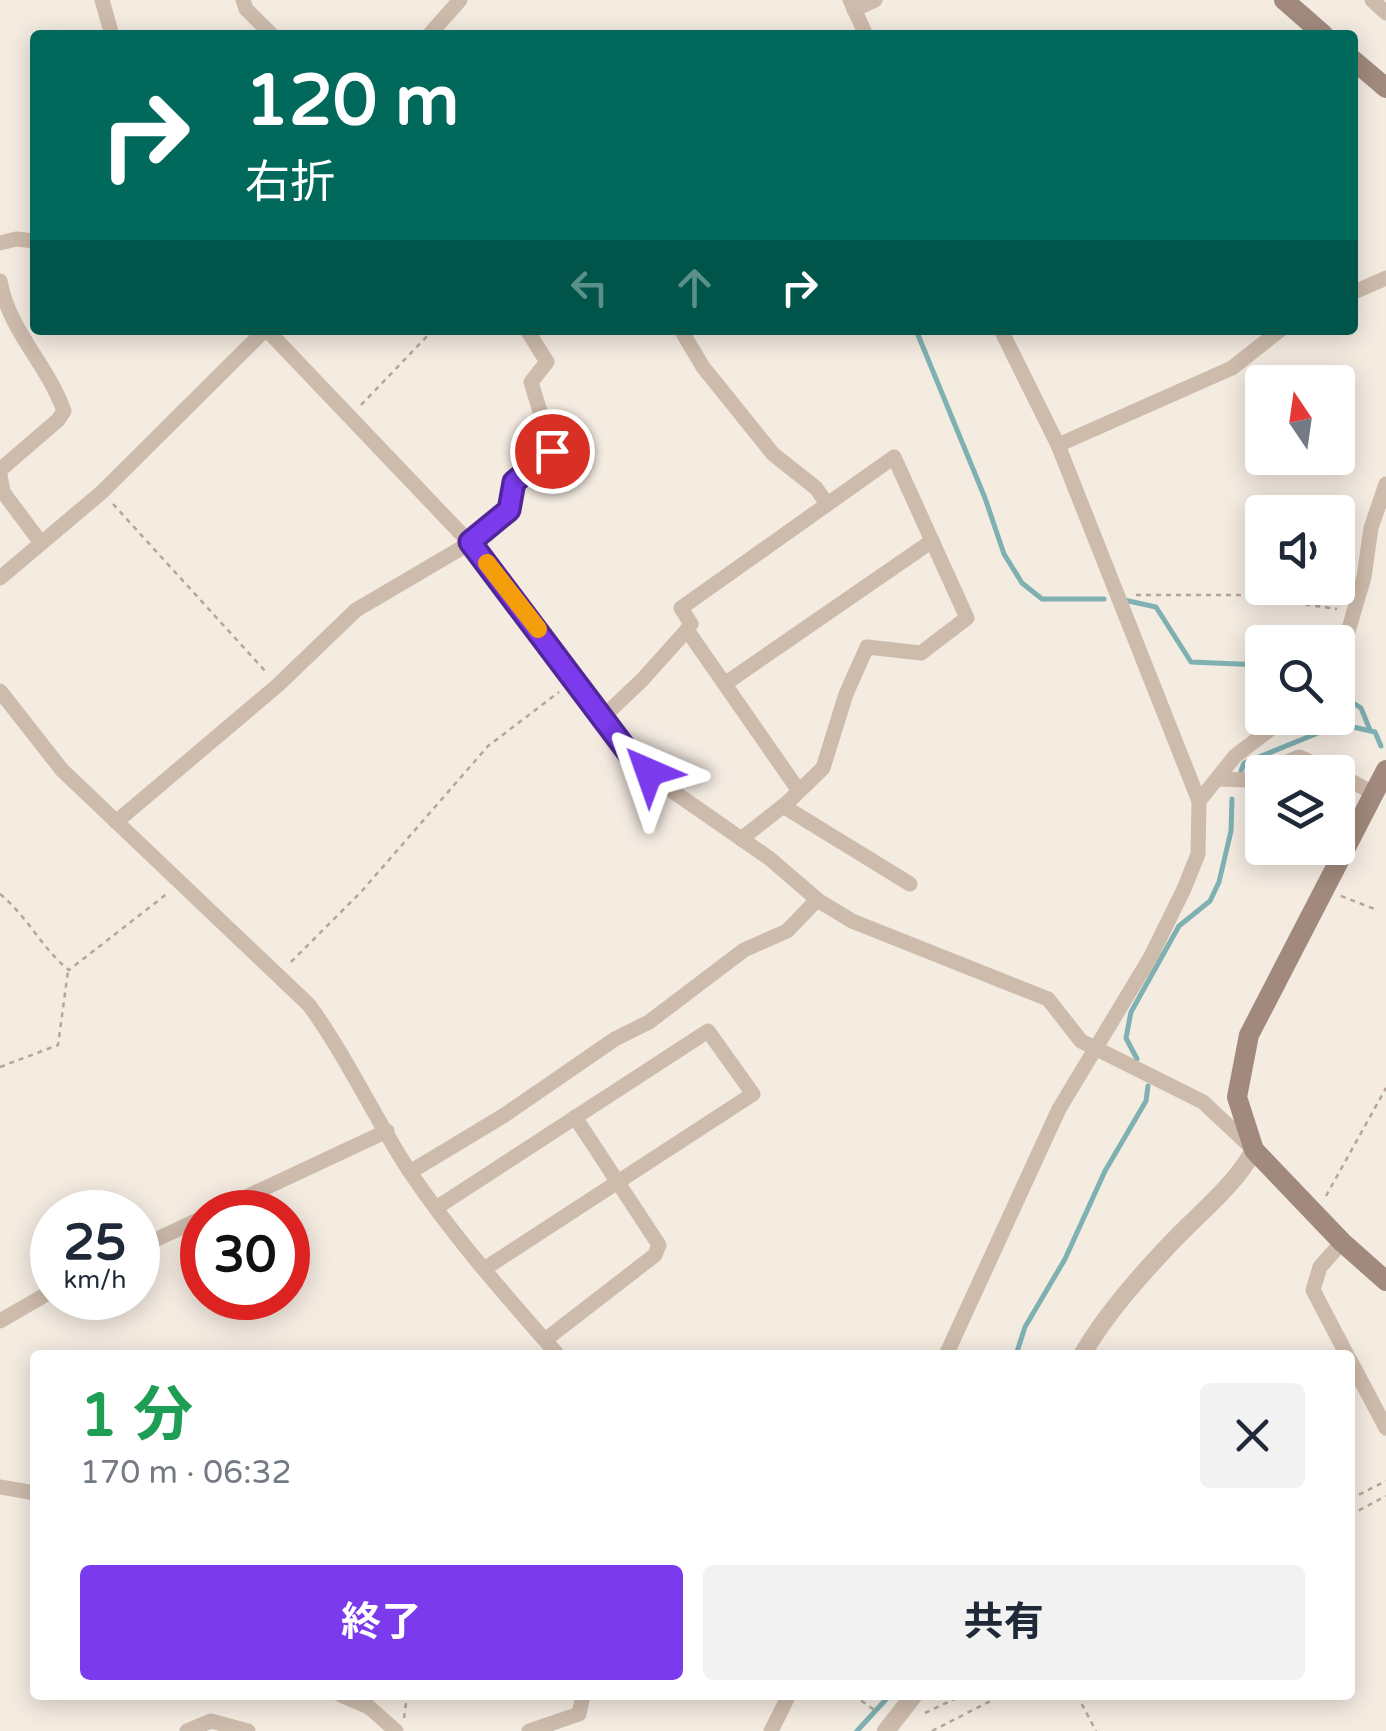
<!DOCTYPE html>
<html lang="ja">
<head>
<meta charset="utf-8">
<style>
  :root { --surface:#fff; --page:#f2f2f3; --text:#1f2937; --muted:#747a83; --accent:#7c3aed }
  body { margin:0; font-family:"Varela Round","Noto Sans JP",sans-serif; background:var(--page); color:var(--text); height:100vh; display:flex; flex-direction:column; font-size:38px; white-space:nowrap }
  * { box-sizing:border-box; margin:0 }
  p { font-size:32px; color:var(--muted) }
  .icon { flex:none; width:55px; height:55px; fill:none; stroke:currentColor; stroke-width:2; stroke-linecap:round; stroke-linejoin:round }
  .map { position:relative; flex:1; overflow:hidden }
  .panel { position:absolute; left:30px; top:1350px; width:1325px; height:350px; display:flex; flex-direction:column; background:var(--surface); border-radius:10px; box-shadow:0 5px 25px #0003 }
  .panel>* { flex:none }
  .guide { position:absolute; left:30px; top:30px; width:1328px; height:305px; border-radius:10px; box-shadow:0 5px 25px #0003; background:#00695c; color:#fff; overflow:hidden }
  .needle { width:65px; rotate:347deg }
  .controls { position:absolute; left:1245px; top:365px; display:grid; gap:20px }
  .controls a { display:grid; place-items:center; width:110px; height:110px; border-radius:10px; background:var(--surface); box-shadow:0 5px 25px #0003; font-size:50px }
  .speed { position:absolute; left:30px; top:1190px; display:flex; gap:20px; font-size:50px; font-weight:700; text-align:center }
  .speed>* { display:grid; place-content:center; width:130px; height:130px; border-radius:50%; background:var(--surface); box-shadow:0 5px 25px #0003; line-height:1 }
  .speed small { font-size:25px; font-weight:400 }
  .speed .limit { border:15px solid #d22; background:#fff; color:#111 }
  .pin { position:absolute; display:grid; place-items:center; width:85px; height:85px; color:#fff; margin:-42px; border:5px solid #fff; border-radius:50%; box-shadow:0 2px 10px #0007 }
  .me { position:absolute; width:110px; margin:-55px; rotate:317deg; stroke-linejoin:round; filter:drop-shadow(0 0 8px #0008) }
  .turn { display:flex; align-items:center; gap:35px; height:210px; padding:0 50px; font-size:45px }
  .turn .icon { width:130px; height:130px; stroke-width:2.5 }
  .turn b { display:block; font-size:70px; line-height:85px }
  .lanes { display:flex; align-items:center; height:95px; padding:0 50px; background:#0003; justify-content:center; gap:50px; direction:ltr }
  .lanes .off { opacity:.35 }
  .round { display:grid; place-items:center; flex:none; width:105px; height:105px; border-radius:10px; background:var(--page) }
  .head { display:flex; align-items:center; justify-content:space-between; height:170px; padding:0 50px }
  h1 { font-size:60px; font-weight:700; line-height:75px; color:#1e9e55 }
  .cta { display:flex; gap:20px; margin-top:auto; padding:20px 50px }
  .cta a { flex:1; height:115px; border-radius:10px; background:var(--accent); color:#fff; font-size:40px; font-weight:700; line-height:115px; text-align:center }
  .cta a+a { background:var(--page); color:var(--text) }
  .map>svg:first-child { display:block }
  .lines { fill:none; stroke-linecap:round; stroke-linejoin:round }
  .stream { stroke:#7fb0b2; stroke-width:5 }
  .path { stroke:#b9a596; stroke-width:2.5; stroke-dasharray:5 5; stroke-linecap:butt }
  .minor { stroke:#cdbbac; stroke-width:15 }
  .tertiary { stroke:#cdbbac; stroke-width:18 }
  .secondary { stroke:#a18a7d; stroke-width:20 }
  .route-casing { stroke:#51269a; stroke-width:25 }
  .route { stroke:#7c3aed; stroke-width:18 }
  .slow { stroke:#f59e0b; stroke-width:18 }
</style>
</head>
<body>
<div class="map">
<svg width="1386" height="1731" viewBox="0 0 1386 1731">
  <rect width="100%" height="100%" fill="#f4ebe1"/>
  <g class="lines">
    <!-- stream -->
    <g class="stream">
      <polyline points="916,330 985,498 1004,554 1022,583 1042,599 1104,599"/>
      <polyline points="1124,600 1156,607 1191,662 1262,665"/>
      <polyline points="1338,693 1361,708 1370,730"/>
      <polyline points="1241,771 1244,763 1340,724 1375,732 1381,746"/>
      <polyline points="1137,1059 1126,1038 1131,1012 1179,926 1210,901 1219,882 1231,831 1232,799"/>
      <polyline points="1016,1355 1025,1327 1065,1259 1105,1171 1146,1101 1148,1086"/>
      <polyline points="857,1731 890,1695"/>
    </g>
    <!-- path -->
    <g class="path">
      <polyline points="361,405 433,330"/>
      <polyline points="113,504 266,672"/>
      <polyline points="1136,595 1239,595 1337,609"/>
      <path d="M0,894C28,917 43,950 69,970L168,893"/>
      <polyline points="1341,896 1377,910"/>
      <polyline points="291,962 361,892 488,746 559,692"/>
      <polyline points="0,1067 58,1045 68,971"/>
      <polyline points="1326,1196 1386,1088"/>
      <polyline points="1350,1499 1386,1481"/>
      <polyline points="1350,1515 1386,1496"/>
      <polyline points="853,1695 876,1711"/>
      <polyline points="1077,1695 1096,1731"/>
      <polyline points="925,1713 963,1695"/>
      <polyline points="404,1718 407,1695"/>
      <polyline points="932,1731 1002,1695"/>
    </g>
    <!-- minor -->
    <g class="minor">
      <polyline points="102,0 112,35"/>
      <polyline points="243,0 246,9 272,35"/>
      <polyline points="850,0 866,35"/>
      <polyline points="1372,0 1386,13"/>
      <polyline points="854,10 875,0"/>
      <polyline points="429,35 460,0"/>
      <polyline points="0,243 16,239 35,241"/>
      <path d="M0,281C9,331 48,365 64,411L58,420L0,470"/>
      <polyline points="1352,293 1386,278"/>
      <polyline points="267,330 470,543 631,756 668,788 769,858 819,901 852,921 1048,999 1081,1041 1203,1102 1252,1148"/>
      <polyline points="681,330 703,367 773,454 816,488 827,504"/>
      <polyline points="1058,445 1232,368 1280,330"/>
      <polyline points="0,475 3,492 41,543"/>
      <polyline points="0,578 102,492 265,330"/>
      <polyline points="687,630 799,791"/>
      <polyline points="1338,666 1364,577 1371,528 1386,484"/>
      <polyline points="726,683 932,541"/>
      <path d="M0,691L62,770L309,1005C347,1057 373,1115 408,1169C452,1235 506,1296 558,1355"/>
      <polyline points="602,718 642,680 687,630 691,624 681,608 894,457 967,618 921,653 867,647 846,694 823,768 787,803 741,839"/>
      <polyline points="1263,772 1299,757 1334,772"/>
      <polyline points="1338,774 1373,793"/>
      <polyline points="1218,779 1245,780 1262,773"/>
      <polyline points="1199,801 1235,756 1285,718"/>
      <polyline points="783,806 910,884"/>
      <polyline points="116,822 278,685 356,610 470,543 509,510 514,483 552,451 531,382 547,362 527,330"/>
      <polyline points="410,1172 503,1116 615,1039 649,1022 744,950 787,931 817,900"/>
      <polyline points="436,1208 708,1031 753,1094 484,1269"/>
      <polyline points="214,1212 387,1131"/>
      <polyline points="1342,1242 1320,1267 1313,1290 1347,1355"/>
      <polyline points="138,1248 202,1218"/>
      <polyline points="0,1321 52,1291"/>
      <polyline points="545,1340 655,1255 659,1245 575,1117"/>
      <polyline points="946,1355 1059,1109 1150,958 1184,889 1198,854 1199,801 1058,445 1001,330"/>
      <polyline points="1350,1360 1386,1428"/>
      <polyline points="0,1487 35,1493"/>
      <polyline points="341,1695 369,1707 396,1731"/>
      <polyline points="187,1731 211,1721 248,1731"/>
      <polyline points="529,1731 579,1714 583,1695"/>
      <polyline points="771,1731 789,1695"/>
    </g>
    <!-- tertiary -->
    <g class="tertiary">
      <path d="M1082,1355C1105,1315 1139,1277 1170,1244C1199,1213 1234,1187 1254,1150"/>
      <polyline points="886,1731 914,1695"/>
    </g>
    <!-- secondary -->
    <g class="secondary">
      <polyline points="1284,0 1324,35"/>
      <polyline points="1352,59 1386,88"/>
      <polyline points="1386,770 1249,1035 1237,1097 1254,1150 1342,1242 1386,1281"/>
    </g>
  </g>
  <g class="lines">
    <defs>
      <polyline id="route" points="552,451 514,482 509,510 470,542 631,756 649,772"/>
    </defs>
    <!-- route casing -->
    <use href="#route" class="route-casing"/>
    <!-- route -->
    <use href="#route" class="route"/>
    <!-- slow -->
    <polyline class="slow" points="487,563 538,629"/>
  </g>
</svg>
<div class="controls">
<a><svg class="needle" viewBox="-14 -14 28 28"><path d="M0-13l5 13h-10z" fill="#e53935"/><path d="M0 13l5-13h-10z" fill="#747a83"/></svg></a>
<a><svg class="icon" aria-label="sound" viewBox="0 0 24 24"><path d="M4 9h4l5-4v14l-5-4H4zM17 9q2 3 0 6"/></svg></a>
<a><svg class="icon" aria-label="search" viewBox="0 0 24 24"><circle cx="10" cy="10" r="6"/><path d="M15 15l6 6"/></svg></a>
<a><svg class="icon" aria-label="layers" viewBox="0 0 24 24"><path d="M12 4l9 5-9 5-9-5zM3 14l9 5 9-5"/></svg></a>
</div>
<div class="speed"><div>25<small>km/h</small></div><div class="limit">30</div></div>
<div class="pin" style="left:552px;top:451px;background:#d93025"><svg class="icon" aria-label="arrive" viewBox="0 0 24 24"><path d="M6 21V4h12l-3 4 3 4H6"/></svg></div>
<svg class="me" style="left:649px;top:772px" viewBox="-20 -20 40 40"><path d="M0-17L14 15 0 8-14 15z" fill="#7c3aed" stroke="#fff" stroke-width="4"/></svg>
<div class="guide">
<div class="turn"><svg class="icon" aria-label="right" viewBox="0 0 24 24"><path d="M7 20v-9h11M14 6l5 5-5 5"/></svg><div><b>120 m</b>右折</div></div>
<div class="lanes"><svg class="icon off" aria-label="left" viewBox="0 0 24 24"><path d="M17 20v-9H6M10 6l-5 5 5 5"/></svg><svg class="icon off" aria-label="ahead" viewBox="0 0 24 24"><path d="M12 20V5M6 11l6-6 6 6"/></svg><svg class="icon" aria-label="right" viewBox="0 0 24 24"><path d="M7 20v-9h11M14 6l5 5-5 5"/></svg></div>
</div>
<section class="panel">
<div class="head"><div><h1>1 分</h1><p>170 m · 06:32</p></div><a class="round"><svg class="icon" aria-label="close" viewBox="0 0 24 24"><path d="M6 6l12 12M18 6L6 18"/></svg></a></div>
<div class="cta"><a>終了</a><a>共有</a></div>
</section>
</div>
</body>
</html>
